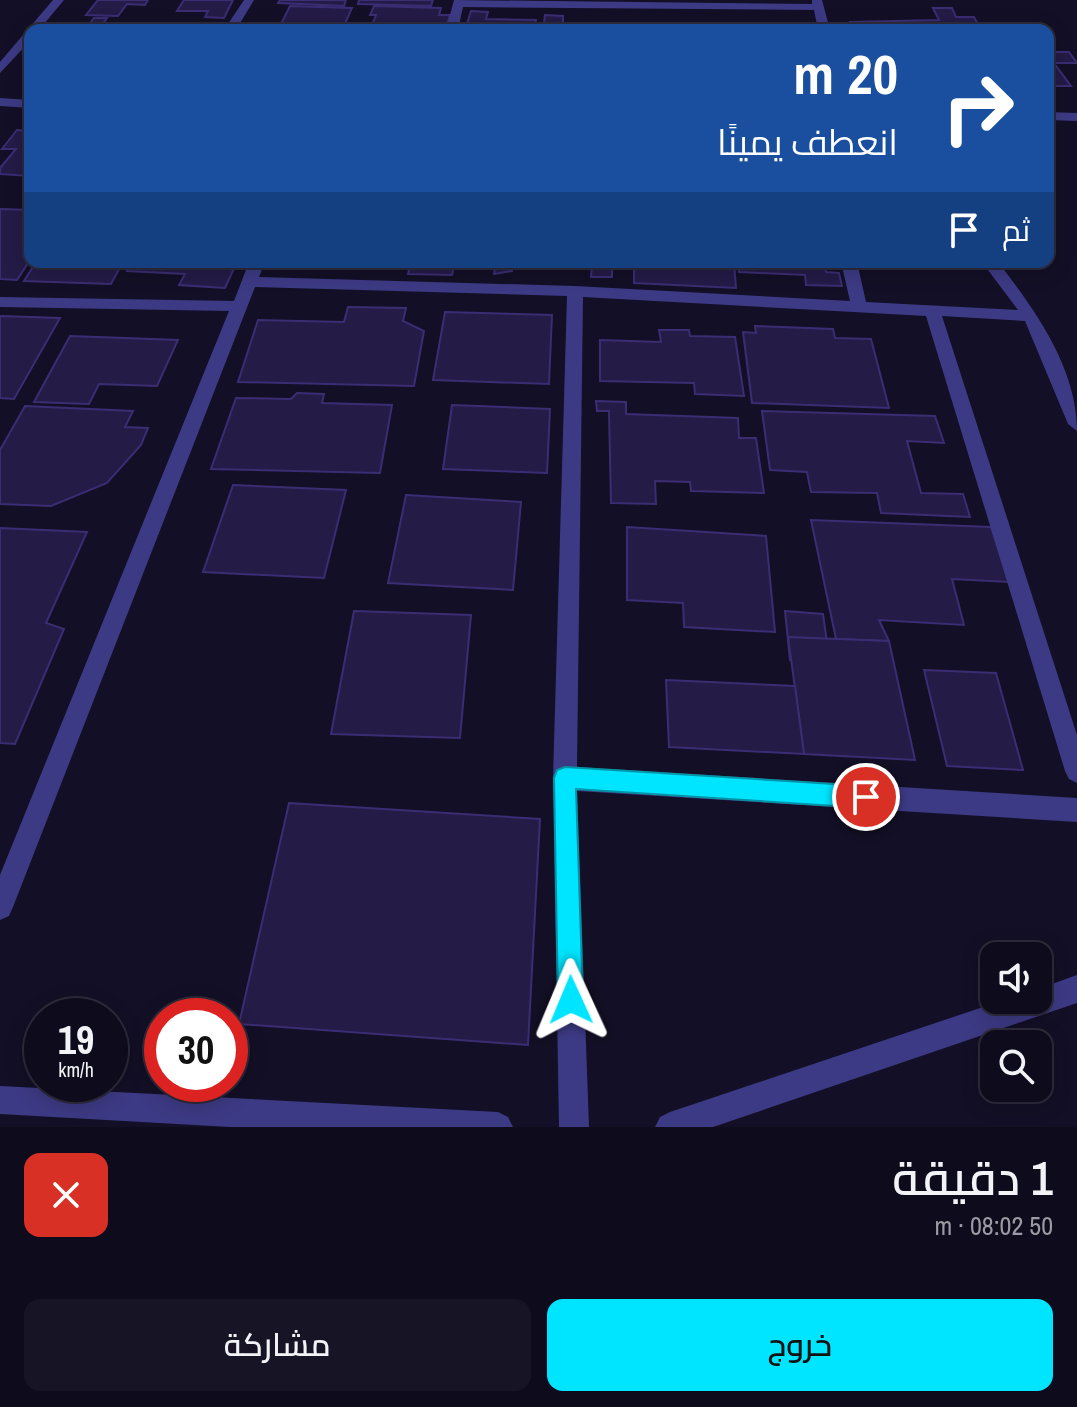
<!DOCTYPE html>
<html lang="ar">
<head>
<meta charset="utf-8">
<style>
  :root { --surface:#0e0b1c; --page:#171425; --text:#f1f3f6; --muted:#9b9ba3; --line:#2e2b3b; --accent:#00e5ff }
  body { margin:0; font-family:"Archivo Narrow",Cairo,sans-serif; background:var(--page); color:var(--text); direction:rtl; height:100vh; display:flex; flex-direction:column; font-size:30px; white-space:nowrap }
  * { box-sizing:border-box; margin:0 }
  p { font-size:26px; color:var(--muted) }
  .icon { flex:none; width:44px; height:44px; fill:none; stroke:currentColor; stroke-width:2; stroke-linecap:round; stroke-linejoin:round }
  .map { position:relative; height:1127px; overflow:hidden; direction:ltr }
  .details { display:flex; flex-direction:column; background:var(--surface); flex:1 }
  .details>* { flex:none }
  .banner { position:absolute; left:24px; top:24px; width:1030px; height:244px; border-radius:16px; box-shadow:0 4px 20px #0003,0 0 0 2px var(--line); direction:rtl; background:#1a4fa0; color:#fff; overflow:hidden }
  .fabs { position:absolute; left:980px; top:942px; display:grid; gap:16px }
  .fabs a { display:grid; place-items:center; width:72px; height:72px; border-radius:16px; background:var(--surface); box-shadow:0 4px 20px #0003,0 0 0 2px var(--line); font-size:40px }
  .speed { position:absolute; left:24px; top:998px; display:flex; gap:16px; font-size:40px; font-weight:700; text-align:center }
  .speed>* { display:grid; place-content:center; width:104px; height:104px; border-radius:50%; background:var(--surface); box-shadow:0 4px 20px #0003,0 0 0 2px var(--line); line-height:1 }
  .speed small { font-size:20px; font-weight:400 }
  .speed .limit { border:12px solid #d22; background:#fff; color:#111 }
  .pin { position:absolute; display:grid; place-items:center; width:68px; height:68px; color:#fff; margin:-34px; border:4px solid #fff; border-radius:50%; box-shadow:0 2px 8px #0007 }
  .me { position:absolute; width:88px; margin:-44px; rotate:359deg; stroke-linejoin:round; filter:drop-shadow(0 0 6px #0008) }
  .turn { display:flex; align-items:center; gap:28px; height:168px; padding:0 24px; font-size:36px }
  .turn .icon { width:104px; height:104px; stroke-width:2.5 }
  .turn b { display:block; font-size:56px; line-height:68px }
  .then { display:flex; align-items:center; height:76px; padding:0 24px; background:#0003; gap:16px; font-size:30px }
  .round { display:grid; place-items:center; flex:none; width:84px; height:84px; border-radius:16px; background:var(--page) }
  .summary { display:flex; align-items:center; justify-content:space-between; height:136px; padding:0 24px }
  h1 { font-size:48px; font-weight:600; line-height:60px }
  .button { display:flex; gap:16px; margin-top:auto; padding:16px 24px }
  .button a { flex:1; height:92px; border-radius:16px; background:var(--accent); color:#111; font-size:32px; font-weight:600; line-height:92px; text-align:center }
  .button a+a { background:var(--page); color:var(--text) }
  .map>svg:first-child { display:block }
  .building { fill:#241b47; stroke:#3b2d73; stroke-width:2 }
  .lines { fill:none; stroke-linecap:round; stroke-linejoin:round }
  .street { fill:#3d3a85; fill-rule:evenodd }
  .route { fill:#00e5ff; stroke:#0095a6; stroke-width:2 }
</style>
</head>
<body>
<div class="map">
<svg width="1077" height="1127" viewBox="0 0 1077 1127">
  <rect width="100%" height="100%" fill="#130f26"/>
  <!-- building -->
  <g class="building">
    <polygon points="98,0 148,0 145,5 127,4 118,16 86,15"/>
    <polygon points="184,0 233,0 224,18 205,17 208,11 177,11"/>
    <polygon points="280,0 346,0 344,6 278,3"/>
    <polygon points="359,0 433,0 431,6 358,4"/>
    <polygon points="290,6 352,8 344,26 311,25 310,29 336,30 278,30"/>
    <polygon points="374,6 441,8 439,15 450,15 446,28 372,25 376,15 370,15"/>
    <polygon points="933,8 952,8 956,17 974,17 981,30 853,30 850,22 939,20"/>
    <polygon points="471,11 488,12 486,19 536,20 534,30 465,30"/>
    <polygon points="545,15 563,16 563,23 620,24 620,30 543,30"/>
    <polygon points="94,18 107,18 102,25 129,25 126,30 85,30"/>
    <polygon points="637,23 695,25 695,30 637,30"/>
    <polygon points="709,23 776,25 777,30 709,30"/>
    <polygon points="1048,52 1069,52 1077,63 1054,63 1071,86 1048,86"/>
    <polygon points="17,130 30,131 30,176 0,174 0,168 16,149 2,149"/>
    <polygon points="0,209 30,210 30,260 17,280 0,279"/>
    <polygon points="36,262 123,262 111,284 24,281"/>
    <polygon points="132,262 237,262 225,288 179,285 185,274 127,271"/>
    <polygon points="304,262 398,262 397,268"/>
    <polygon points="411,262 512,262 512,271 494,274 495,268 454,266 452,275 408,274"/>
    <polygon points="529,262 612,262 612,277 591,277 592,265"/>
    <polygon points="616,262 734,262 736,288 634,283 634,267 616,266"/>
    <polygon points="739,262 824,262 826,272 839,273 842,286 806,285 805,275 739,272"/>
    <polygon points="348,307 406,308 403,321 424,331 414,386 238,382 258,320 344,322"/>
    <polygon points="445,312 552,315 549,384 433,380"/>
    <polygon points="0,316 60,318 14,399 0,398"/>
    <polygon points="755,326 833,329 835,338 871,339 889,408 752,403 743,332 756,333"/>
    <polygon points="659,330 689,330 690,336 735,337 744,396 695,394 694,383 600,381 600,340 661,342"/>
    <polygon points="70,336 178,340 157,386 99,384 89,404 34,402"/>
    <polygon points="297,393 324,394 322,403 392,405 380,473 211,469 236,398 291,399"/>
    <polygon points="596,401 626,402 626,414 738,418 739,438 756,438 764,493 691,491 690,482 655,481 656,504 611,503 609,411 597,411"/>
    <polygon points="452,405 550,409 547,473 443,469"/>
    <polygon points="25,406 133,411 125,427 148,428 141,445 107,483 51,506 0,504 0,450"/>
    <polygon points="762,411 935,416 944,443 907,441 921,493 963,494 970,517 881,513 877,493 811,492 807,472 770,470"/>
    <polygon points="233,485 346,490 324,578 203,572"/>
    <polygon points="406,495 521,502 513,590 388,583"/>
    <polygon points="811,520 991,527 1009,582 952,579 964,625 879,620 889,641 836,639"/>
    <polygon points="627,527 766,536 775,632 684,627 683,603 627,600"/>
    <polygon points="0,528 87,532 46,623 64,629 15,744 0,743"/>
    <polygon points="354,611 471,615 460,738 331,734"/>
    <polygon points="785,611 823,614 830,664 790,660"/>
    <polygon points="788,637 889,641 915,760 804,754"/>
    <polygon points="924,670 996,673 1023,770 947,766"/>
    <polygon points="666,680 795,686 804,754 669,747"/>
    <polygon points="289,803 540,819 528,1045 239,1024"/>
  </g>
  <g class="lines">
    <!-- street -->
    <g class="street">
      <polygon points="53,0 64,0 39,30 30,30 30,41 0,73 0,62"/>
      <polygon points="244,0 254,0 236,30 224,30"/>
      <polygon points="454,0 812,4 812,0 822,0 830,30 818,30 814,10 463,7 458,30 446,30"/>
      <polygon points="0,98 30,100 30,108 0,106"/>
      <polygon points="1048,112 1077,113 1077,121 1048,120"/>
      <path d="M249,262H265L259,277L575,286L850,301L841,262H857L866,302L1018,310L982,262H998C1035,310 1077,368 1077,431L1068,424L1025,321L942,316L1077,735V783L1069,779L1065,771L926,316L583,297L577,767L1077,798V822L577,791L589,1127H559L553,778L567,296L255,287L13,907L9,916L0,920V875L229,311L0,307V297L234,301Z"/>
      <polygon points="1077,975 1077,1003 713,1127 655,1127 660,1117 670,1112 1004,1000 1038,1000 1038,989"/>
      <polygon points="0,1086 498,1112 508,1117 513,1127 230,1127 0,1114"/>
    </g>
  </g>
  <!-- route -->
  <polygon class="route" points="565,767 866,786 874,789 877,797 874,804 866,808 576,789 583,1000 579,1009 571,1012 562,1009 558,1000 554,778 557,770"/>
</svg>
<div class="fabs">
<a><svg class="icon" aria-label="sound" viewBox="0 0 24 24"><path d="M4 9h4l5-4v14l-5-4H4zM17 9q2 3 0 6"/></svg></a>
<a><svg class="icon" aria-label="search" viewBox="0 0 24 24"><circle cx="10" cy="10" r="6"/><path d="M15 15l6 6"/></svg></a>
</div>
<div class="speed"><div>19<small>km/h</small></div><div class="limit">30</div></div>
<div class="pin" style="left:866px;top:797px;background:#d93025"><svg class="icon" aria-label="arrive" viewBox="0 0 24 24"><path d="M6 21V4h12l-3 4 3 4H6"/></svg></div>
<svg class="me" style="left:571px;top:1000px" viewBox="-20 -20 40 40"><path d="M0-17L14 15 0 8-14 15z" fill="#00e5ff" stroke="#fff" stroke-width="4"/></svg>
<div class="banner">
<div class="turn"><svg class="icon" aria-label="right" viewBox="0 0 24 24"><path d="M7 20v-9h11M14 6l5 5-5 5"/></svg><div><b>20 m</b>انعطف يمينًا</div></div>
<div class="then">ثم<svg class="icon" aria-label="arrive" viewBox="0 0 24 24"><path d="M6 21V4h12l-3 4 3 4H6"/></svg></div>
</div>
</div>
<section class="details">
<div class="summary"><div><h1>1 دقيقة</h1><p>50 m · 08:02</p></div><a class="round" style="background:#d93025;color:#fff"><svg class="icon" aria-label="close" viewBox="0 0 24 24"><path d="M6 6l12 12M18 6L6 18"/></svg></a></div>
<div class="button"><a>خروج</a><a>مشاركة</a></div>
</section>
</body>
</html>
